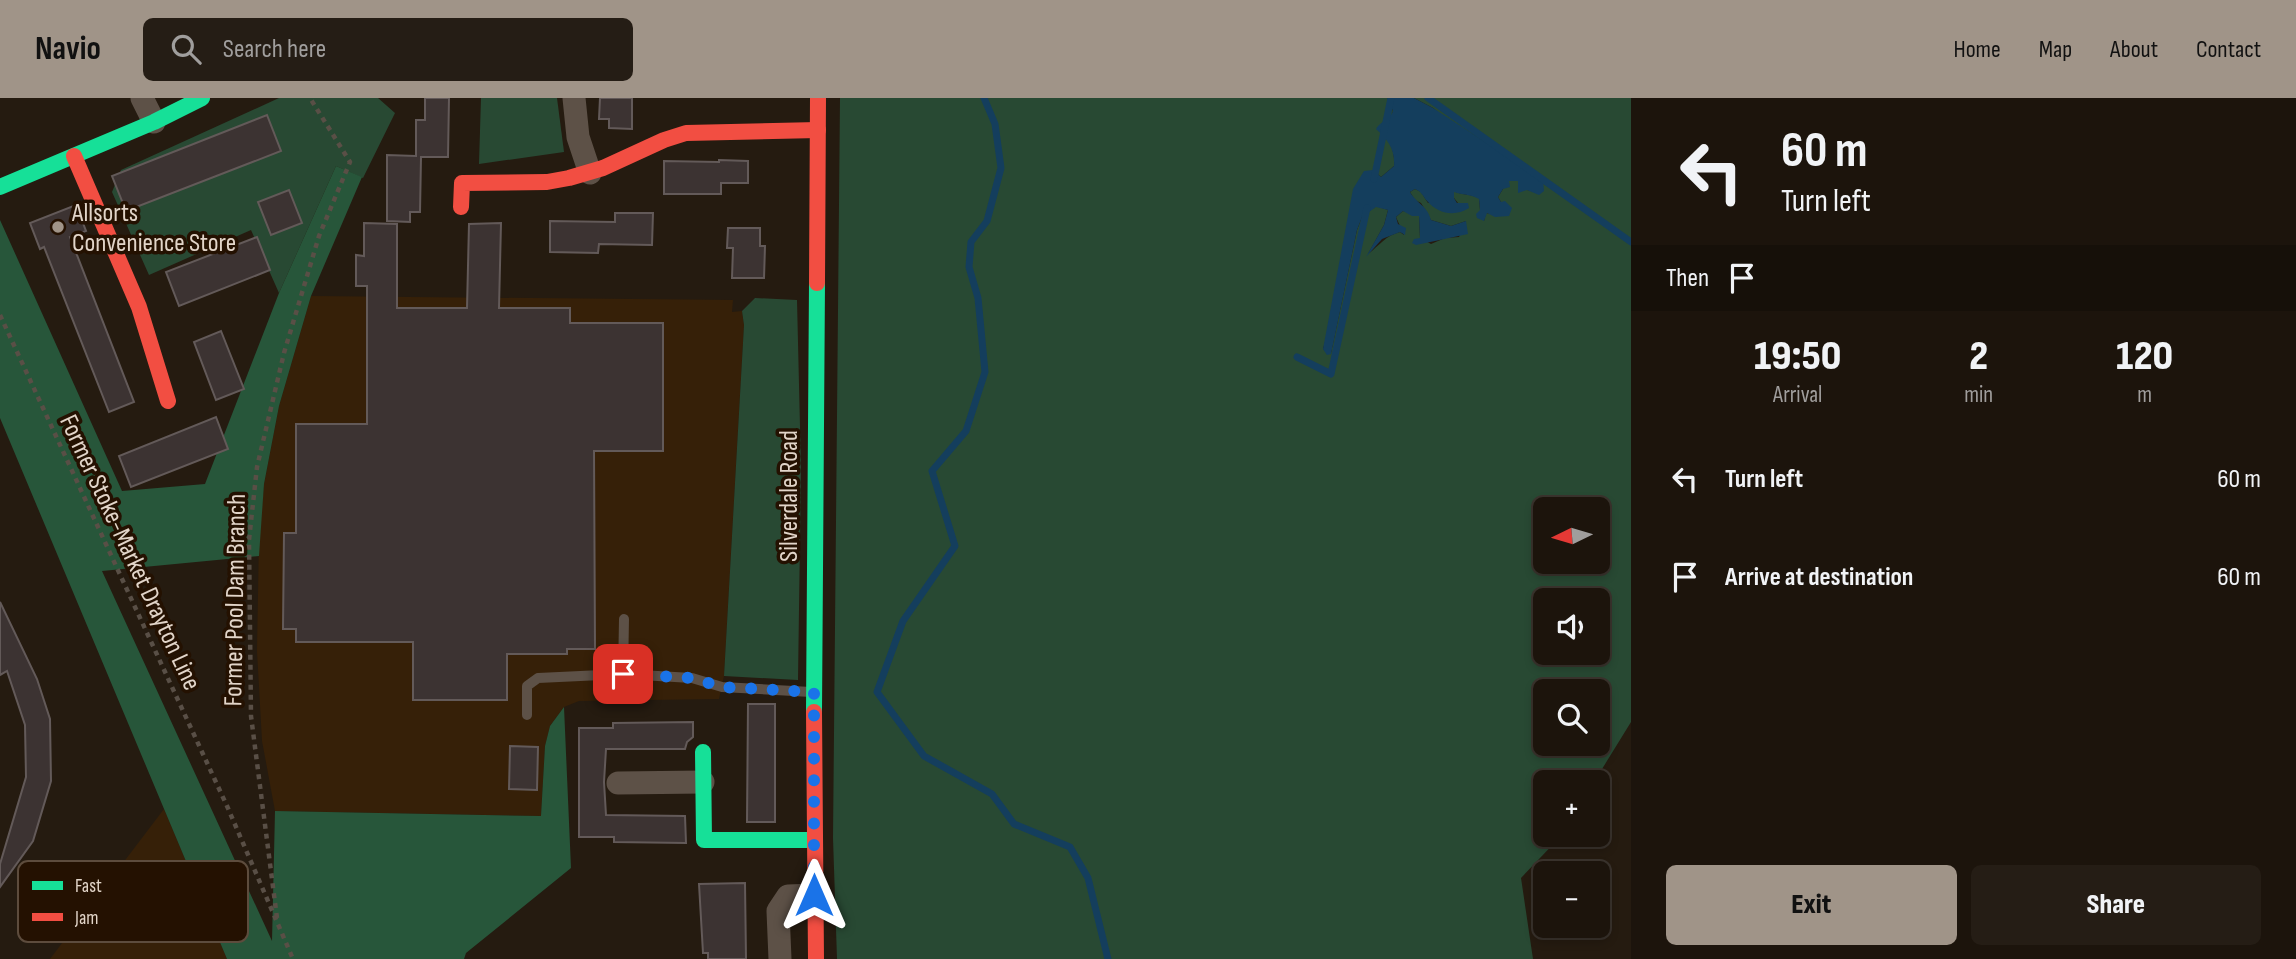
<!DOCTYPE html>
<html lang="en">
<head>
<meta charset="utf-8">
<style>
  :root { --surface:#1c140c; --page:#251d15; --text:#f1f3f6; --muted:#a09e9d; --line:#3a332d; --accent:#a09488 }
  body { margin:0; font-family:"Sofia Sans Condensed",sans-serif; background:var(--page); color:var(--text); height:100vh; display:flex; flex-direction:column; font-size:26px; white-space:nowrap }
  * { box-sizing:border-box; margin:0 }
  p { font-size:23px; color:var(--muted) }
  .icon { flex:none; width:38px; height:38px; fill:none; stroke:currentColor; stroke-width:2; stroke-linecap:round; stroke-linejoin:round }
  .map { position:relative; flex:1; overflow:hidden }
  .side { display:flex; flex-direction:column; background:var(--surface); width:665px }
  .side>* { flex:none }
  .banner { background:#1c140c; color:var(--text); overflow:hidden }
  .needle { width:46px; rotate:265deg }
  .fabs { position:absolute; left:1533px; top:399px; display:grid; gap:14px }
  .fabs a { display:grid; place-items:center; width:77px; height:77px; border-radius:10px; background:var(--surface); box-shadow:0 4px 10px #0003,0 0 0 2px var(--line); font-size:35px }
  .pin { position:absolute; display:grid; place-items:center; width:60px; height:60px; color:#fff; margin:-30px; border-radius:14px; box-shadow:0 4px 10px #0006 }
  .me { position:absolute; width:77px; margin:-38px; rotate:0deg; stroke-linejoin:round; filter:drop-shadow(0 0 5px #0008) }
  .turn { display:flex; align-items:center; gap:24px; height:147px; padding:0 35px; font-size:32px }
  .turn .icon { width:91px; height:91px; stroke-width:2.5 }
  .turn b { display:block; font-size:49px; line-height:60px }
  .then { display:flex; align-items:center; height:66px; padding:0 35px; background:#0003; gap:14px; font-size:26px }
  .eta { display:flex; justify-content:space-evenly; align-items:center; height:119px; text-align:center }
  .eta b { font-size:42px; font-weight:800; line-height:49px }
  .primary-button { display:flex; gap:14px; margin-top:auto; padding:14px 35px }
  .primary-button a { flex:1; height:80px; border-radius:10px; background:var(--accent); color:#111; font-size:28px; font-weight:800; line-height:80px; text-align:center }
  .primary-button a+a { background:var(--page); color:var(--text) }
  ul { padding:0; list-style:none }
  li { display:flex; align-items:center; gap:21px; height:98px; padding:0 35px }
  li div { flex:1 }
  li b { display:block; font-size:26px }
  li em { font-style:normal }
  header { display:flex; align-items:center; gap:42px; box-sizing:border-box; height:98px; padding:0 35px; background:var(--accent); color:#111 }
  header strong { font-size:33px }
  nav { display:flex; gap:38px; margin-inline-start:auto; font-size:24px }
  .search { width:490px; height:63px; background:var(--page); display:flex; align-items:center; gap:18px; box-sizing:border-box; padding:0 24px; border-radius:10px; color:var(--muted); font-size:26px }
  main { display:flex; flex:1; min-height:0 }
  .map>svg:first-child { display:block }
  .built { fill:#362008 }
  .green { fill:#284933; fill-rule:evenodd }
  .forest { fill:#27563a }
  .water { fill:#143e5d }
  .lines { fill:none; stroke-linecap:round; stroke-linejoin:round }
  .stream { stroke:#143e5d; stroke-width:7 }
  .building { fill:#3c3332; stroke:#635a59; stroke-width:2 }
  .path { stroke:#594f46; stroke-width:4.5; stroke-dasharray:5 5; stroke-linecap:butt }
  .lane { stroke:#5d5147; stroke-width:10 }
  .street { stroke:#5d5147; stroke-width:23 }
  .fast { stroke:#16e098; stroke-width:16 }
  .jam { stroke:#f24e42; stroke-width:16 }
  .route { stroke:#1a73e8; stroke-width:12; stroke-dasharray:0 21.6 }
  .poi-dot { fill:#a09488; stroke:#241101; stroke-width:2.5 }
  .labels { text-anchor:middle; stroke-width:7; stroke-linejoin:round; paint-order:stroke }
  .poi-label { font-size:26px; fill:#e2d5c9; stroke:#241101; text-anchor:start }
  .street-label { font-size:26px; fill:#e2d5c9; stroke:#241101 }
  .key { fill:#241101; stroke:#5d4c3d; stroke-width:2 }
  .key-label { font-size:19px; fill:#e2d5c9 }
</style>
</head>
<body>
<header>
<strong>Navio</strong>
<div class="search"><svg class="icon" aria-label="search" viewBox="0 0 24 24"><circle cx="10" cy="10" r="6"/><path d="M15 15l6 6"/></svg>Search here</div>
<nav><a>Home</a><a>Map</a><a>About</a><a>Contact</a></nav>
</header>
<main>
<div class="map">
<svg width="1631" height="861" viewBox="0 0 1631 861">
  <rect width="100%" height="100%" fill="#251b10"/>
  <!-- built -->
  <g class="built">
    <polygon points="311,198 733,202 732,214 742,213 744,227 724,578 719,601 579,603 564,609 550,628 545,648 541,718 275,713 262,643 257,553 259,439 264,386 279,308"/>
    <polygon points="164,711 227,861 50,861"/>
  </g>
  <!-- green -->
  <g class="green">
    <polygon points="279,0 378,0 395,15 363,80 336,68 279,195 251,132 149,177 112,94 121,72"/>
    <polygon points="481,0 557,0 564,54 479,66"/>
    <path d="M840,0H1387L1393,13L1392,17L1387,19L1380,34C1391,43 1395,54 1394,68L1381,79L1373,72L1323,251L1331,255L1357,132L1362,119L1376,108L1388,112L1384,127L1368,156C1380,147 1385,138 1400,134L1404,137L1396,119L1403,113L1419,117L1420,140L1431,146L1445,140L1459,139L1466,123L1451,128L1431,122L1421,105L1415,102L1410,94L1415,91L1421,94L1428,105H1458L1454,100L1453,93C1462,97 1470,96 1479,100L1480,112L1484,123L1486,115L1491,116L1501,104L1498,99L1508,83H1518L1527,92L1532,93L1433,10L1414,0H1631V624L1594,684H1545V737H1562L1521,780L1533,861H837L833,740ZM1545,411H1598V464H1545ZM1545,502H1598V555H1545ZM1545,593H1598V646H1545Z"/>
    <polygon points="755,200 797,202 801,371 798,582 724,578 744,227 742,213"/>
  </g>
  <!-- forest -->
  <polygon class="forest" points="336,68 362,79 311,198 279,308 264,386 259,458 102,473 272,843 275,713 541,718 545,648 550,628 564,609 571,770 466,855 464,861 227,861 0,320 0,122 122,393 205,386 279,195"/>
  <!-- water -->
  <path class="water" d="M1387,0H1414L1433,10L1543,82L1544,93L1539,97L1527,92L1518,95V83H1509L1510,89L1503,91L1498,99L1501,104L1505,103L1512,110L1509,118L1495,119L1487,115L1484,123L1477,120L1476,116L1480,112L1479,101C1471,96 1462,97 1454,94V100L1457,105H1468L1469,110C1455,119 1438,116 1427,103C1422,97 1422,94 1415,91L1410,94C1417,106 1427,107 1431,122L1451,128L1466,123L1468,136L1416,147L1412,145L1414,141L1420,140L1419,118H1412L1403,113L1396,119L1398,126L1406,130L1405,137L1400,134L1382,141L1366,159L1384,127L1388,112L1376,109L1362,119L1357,132L1331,256L1327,257L1323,251L1353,91L1364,73L1373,72L1381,79L1394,68C1395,51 1388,42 1376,31C1380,23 1391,21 1393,13Z"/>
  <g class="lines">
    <!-- stream -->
    <g class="stream">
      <polyline points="984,0 995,26 1001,70 987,123 971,144 969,169 978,200 985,274 966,333 932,373 955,448 903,523 877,594 924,658 992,696 1014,726 1070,749 1088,780 1108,861"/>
      <polyline points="1428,0 1631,144"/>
      <polyline points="1374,81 1391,0"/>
      <polyline points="1297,259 1331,276 1367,110"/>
    </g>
  </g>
  <!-- building -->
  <g class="building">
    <polygon points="425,0 449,0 448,59 421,59 420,114 410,114 410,124 387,123 387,57 416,58 416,22 425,22"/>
    <polygon points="600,0 632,0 632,31 609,30 609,21 599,21"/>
    <polygon points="267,17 281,53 126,113 112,78"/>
    <polygon points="719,62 748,63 748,85 721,85 721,96 664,96 664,63 719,64"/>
    <polygon points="289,92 302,125 271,137 258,104"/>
    <polygon points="76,107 86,133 70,139 134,304 109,314 44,149 40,151 30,125"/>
    <polygon points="615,115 653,115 652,147 599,146 598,155 550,154 550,123 615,124"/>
    <polygon points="364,125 397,126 397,210 467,210 469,126 501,125 499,210 570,210 570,225 663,225 663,353 594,353 595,551 567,551 567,556 507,556 507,602 413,602 413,544 296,544 296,531 283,531 284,435 296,435 296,326 367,326 367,188 356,188 356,157 364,158"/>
    <polygon points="728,130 760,130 760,148 765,148 764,180 732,180 733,150 727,150"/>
    <polygon points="257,139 270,172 179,208 166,174"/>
    <polygon points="221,233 244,291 216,302 194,244"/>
    <polygon points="216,319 228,351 131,389 119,358"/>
    <polygon points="0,504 37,581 50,621 51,683 33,743 0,789 0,766 26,679 25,627 7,573 0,577"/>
    <polygon points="748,606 775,606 775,724 747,724"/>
    <polygon points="693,624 693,639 687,644 685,651 606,651 604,684 606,717 685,718 686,745 614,744 614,739 579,739 579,630 613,630 613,625"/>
    <polygon points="510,648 538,649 537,692 509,691"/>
    <polygon points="745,785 746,861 708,861 708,855 703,855 699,786"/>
  </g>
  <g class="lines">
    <!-- path -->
    <g class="path">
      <polyline points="0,217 227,708 293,861"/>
      <polyline points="277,820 251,618 249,442 257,369 284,255 319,138 350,64 310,0"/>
    </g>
    <!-- lane -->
    <g class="lane">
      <polyline points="623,576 624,521"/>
      <polyline points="527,617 527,588 538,580 623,576 692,580 722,589 811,594"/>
    </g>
    <!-- street -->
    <g class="street">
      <polyline points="142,0 154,24"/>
      <polyline points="574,0 578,39 590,75"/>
      <polyline points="618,685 703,684"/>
      <polyline points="780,861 778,813 788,798 814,797"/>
    </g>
    <!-- fast -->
    <g class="fast">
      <polyline points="0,89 154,24 202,0"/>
      <polyline points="814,614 817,185"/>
      <polyline points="703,654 704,742 814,742"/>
    </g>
    <!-- jam -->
    <g class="jam">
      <polyline points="74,58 139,209 168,303"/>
      <polyline points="461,109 462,85 547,84 569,80 603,70 664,42 686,35 818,32"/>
      <polyline points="817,185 818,0"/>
      <polyline points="814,614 816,861"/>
    </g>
  </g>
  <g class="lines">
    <!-- route -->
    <polyline class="route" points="623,576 692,580 722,589 814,594 814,797"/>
  </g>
  <!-- markers -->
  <circle class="poi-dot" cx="58" cy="129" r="7"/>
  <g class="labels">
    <!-- poi labels -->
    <g class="poi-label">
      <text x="72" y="123">Allsorts<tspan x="72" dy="30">Convenience Store</tspan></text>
    </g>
    <!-- street labels -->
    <g class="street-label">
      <text transform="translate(788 398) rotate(-90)" y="9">Silverdale Road</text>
      <text transform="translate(131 454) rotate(65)" y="9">Former Stoke-Market Drayton Line</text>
      <text transform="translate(234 502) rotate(-89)" y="9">Former Pool Dam Branch</text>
    </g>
  </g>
  <!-- legend -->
  <rect x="18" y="763" width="230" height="81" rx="10" class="key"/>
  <rect x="32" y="783" width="31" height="9" fill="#16e098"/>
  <rect x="32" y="815" width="31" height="8" fill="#f24e42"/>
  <g class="key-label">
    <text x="75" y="794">Fast</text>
    <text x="75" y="826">Jam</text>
  </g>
</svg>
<div class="fabs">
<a><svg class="needle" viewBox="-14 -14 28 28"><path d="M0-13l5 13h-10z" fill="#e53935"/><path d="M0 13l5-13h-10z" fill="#a09e9d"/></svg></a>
<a><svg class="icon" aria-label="sound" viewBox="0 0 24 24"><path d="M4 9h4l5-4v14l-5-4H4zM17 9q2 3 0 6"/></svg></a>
<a><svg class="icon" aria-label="search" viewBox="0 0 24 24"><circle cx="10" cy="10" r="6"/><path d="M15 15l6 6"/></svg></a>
<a>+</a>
<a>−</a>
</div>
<div class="pin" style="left:623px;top:576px;background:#d93025"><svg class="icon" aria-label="arrive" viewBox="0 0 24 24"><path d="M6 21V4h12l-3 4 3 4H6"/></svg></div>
<svg class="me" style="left:814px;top:797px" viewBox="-20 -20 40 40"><path d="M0-17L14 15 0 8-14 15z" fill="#1a73e8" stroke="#fff" stroke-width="4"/></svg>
</div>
<section class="side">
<div class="banner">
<div class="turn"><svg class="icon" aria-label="left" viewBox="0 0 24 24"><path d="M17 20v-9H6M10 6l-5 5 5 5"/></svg><div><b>60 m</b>Turn left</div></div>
<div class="then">Then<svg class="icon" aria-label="arrive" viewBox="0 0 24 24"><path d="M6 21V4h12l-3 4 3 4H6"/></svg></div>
</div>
<div class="eta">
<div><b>19:50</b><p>Arrival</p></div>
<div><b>2</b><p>min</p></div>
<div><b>120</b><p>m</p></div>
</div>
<ul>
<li><svg class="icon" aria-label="left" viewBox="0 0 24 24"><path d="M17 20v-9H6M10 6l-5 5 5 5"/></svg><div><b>Turn left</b></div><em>60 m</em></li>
<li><svg class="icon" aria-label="arrive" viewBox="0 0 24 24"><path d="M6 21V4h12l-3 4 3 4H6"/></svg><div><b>Arrive at destination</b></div><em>60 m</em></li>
</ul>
<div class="primary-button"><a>Exit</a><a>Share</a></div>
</section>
</main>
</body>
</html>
